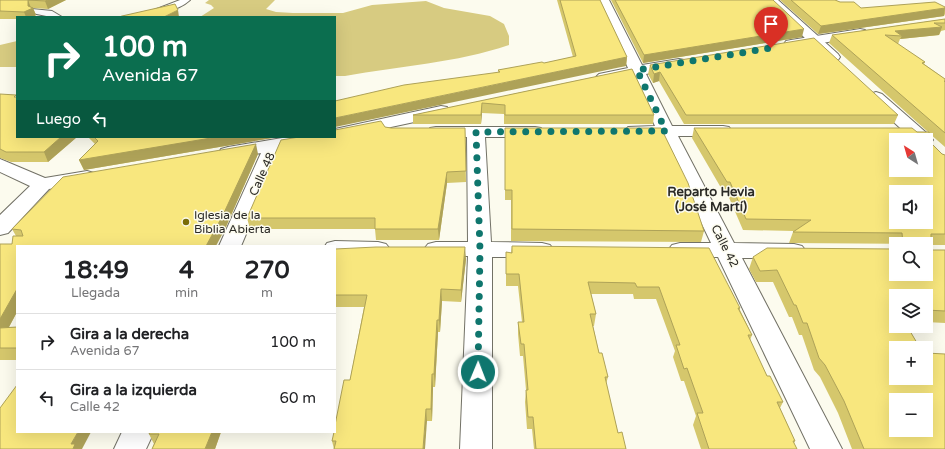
<!DOCTYPE html>
<html lang="es">
<head>
<meta charset="utf-8">
<style>
  :root { --surface:#fff; --page:#f6f6f6; --text:#202124; --muted:#757577; --line:#e0e0e0 }
  body { margin:0; font-family:"Varela Round",sans-serif; background:var(--page); color:var(--text); height:100vh; display:flex; flex-direction:column; font-size:15px; white-space:nowrap }
  * { box-sizing:border-box; margin:0 }
  p { font-size:13px; color:var(--muted) }
  .icon { flex:none; width:22px; height:22px; fill:none; stroke:currentColor; stroke-width:2; stroke-linecap:round; stroke-linejoin:round }
  .map { position:relative; flex:1; overflow:hidden }
  .drawer { position:absolute; left:16px; top:245px; width:320px; height:188px; display:flex; flex-direction:column; background:var(--surface); border-radius:0px; box-shadow:0 4px 16px #0002 }
  .drawer>* { flex:none }
  .hud { position:absolute; left:16px; top:16px; width:320px; height:122px; border-radius:0px; box-shadow:0 4px 16px #0002; background:#0b6e4f; color:#fff; overflow:hidden }
  .needle { width:26px; rotate:323deg }
  .buttons { position:absolute; left:889px; top:133px; display:grid; gap:8px }
  .buttons a { display:grid; place-items:center; width:44px; height:44px; border-radius:0px; background:var(--surface); box-shadow:0 4px 16px #0002; font-size:20px }
  .pin { position:absolute; display:grid; place-items:center; width:34px; height:34px; color:#fff; margin:-41px -17px; border-radius:50% 50% 50% 0; rotate:-45deg; box-shadow:0 0 4px #0007 }
  .pin .icon { rotate:45deg }
  .me { position:absolute; width:44px; margin:-22px; rotate:1deg; stroke-linejoin:round; filter:drop-shadow(0 0 3px #0008) }
  .turn { display:flex; align-items:center; gap:14px; height:84px; padding:0 20px; font-size:18px }
  .turn .icon { width:52px; height:52px; stroke-width:2.5 }
  .turn b { display:block; font-size:28px; line-height:34px }
  .then { display:flex; align-items:center; height:38px; padding:0 20px; background:#0003; gap:8px; font-size:15px }
  .eta { display:flex; justify-content:space-evenly; align-items:center; height:68px; text-align:center }
  .eta b { font-size:24px; font-weight:700; line-height:28px }
  ul { padding:0; list-style:none }
  li { display:flex; align-items:center; gap:12px; height:56px; padding:0 20px; border-top:1px solid var(--line) }
  li div { flex:1 }
  li b { display:block; font-size:15px }
  li em { font-style:normal }
  .map>svg:first-child { display:block }
  .green { fill:#d7cb81 }
  .lines { fill:none; stroke-linecap:round; stroke-linejoin:round }
  .service-casing { stroke:#727166; stroke-width:2 }
  .minor-casing { stroke:#727166; stroke-width:2 }
  .secondary-casing { stroke:#727166; stroke-width:2 }
  .service { fill:#fff; fill-rule:evenodd }
  .minor { fill:#fff; fill-rule:evenodd }
  .secondary { fill:#fff; fill-rule:evenodd }
  .wall { fill:#d5c76c }
  .shaded-wall { fill:#aea258 }
  .building { fill:#f8e77e; stroke:#aea258; fill-rule:evenodd }
  .route { stroke:#0f766e; stroke-width:7; stroke-dasharray:0 12.6 }
  .poi-dot { fill:#7a6d08; stroke:#fcfbee; stroke-width:1.5 }
  .labels { text-anchor:middle; stroke-width:3; stroke-linejoin:round; paint-order:stroke }
  .street-label { font-size:12px; fill:#2b2a26; stroke:#fcfbee }
  .poi-label { font-size:12px; fill:#2b2a26; stroke:#fcfbee; text-anchor:start }
  .neighbourhood-label { font-size:13px; font-weight:bold; fill:#2b2a26; stroke:#fcfbee }
</style>
</head>
<body>
<div class="map">
<svg width="945" height="449" viewBox="0 0 945 449">
  <rect width="100%" height="100%" fill="#fcfbee"/>
  <!-- green -->
  <g class="green">
    <path d="M209,0H275L266,9L276,12L293,13H343L372,5L426,1L444,8L490,16L504,24L509,36V45C456,63 400,66 345,76H335V17H200L214,8L211,5L205,3Z"/>
    <polygon points="17,41 17,67 0,67 0,45"/>
  </g>
  <g class="lines">
    <defs>
      <g id="service">
        <path d="M180,0H190C178,11 152,17 136,17Z"/>
        <polygon points="32,9 52,11 62,17 51,17 32,13"/>
      </g>
      <g id="minor">
        <polygon points="597,0 609,0 642,65 679,59 684,60 686,63 684,66 646,74 672,126 723,126 729,127 732,131 729,135 723,136 678,136 734,243 794,244 802,246 806,251 802,256 794,258 742,258 842,449 810,449 718,257 680,257 672,255 668,250 672,245 680,243 711,243 660,136 628,135 625,131 628,127 655,126 632,76 604,82 599,80 596,77 599,74 628,68"/>
        <polygon points="860,29 865,30 867,33 865,36 791,48 786,47 784,44 786,41 791,40"/>
        <polygon points="441,106 447,107 449,111 447,115 335,139 328,137 335,137 335,129"/>
        <polygon points="436,127 535,127 541,128 544,132 541,136 535,137 485,137 491,242 542,243 550,245 554,250 550,255 542,257 492,257 492,449 460,449 468,256 436,256 428,254 424,249 428,244 436,242 468,242 467,137 430,136 427,132 430,128"/>
        <polygon points="288,137 328,137 325,141 282,149 241,246 219,246 261,153 228,159 221,157 219,153 221,149 228,147"/>
        <polygon points="0,159 45,178 87,171 94,173 97,177 94,181 49,189 8,233 0,235 0,215 30,186 0,172"/>
        <polygon points="335,241 378,242 386,244 390,249 386,254 378,256 335,255 335,246 325,246 327,243"/>
        <polygon points="122,432 154,432 146,449 114,449"/>
      </g>
      <g id="secondary">
        <polygon points="765,0 778,0 838,54 840,57 838,60 828,60"/>
        <polygon points="876,92 882,94 930,136 933,140 930,144 926,145 926,140 913,140 870,100 868,97 870,94"/>
      </g>
    </defs>
    <!-- service casing -->
    <use href="#service" class="service-casing"/>
    <!-- minor casing -->
    <use href="#minor" class="minor-casing"/>
    <!-- secondary casing -->
    <use href="#secondary" class="secondary-casing"/>
    <!-- service -->
    <use href="#service" class="service"/>
    <!-- minor -->
    <use href="#minor" class="minor"/>
    <!-- secondary -->
    <use href="#secondary" class="secondary"/>
  </g>
  <!-- wall -->
  <g class="wall">
    <polygon points="0,0 66,0 48,9 33,8 36,15 33,17 17,17 17,19 0,19"/>
    <polygon points="557,0 600,0 627,57 626,66 498,72 498,70 544,63 573,57"/>
    <polygon points="611,0 773,0 802,37 643,63"/>
    <polygon points="780,0 835,0 840,2 861,8 945,7 945,14 944,16 818,34"/>
    <polygon points="945,19 945,30 941,31 939,35 900,39 898,44 897,44 925,62 924,64 945,79 945,147 929,133 930,142 942,154 945,155 945,245 931,245 931,250 945,250 945,323 926,322 926,296 896,296 896,326 945,449 852,449 838,413 820,377 814,370 802,335 799,335 792,317 789,317 773,282 756,282 749,269 753,257 896,274 926,244 789,243 793,232 794,231 743,230 727,193 724,193 692,138 694,128 928,132 829,43 832,35"/>
    <polygon points="650,65 898,115 894,124 684,124 659,81 653,83 648,74"/>
    <polygon points="632,69 654,115 653,124 504,124 504,114 482,113 481,124 413,124 413,115"/>
    <polygon points="0,94 17,137 77,137 48,162 11,162 0,158"/>
    <polygon points="385,127 391,128 465,128 466,182 447,183 439,240 376,240 375,229 250,229 247,218"/>
    <polygon points="505,128 704,231 701,242 511,241 511,200 505,200"/>
    <polygon points="88,137 278,137 84,170 79,160 95,144"/>
    <polygon points="258,154 225,229 17,246 17,312 9,327 17,327 17,360 0,360 0,244 12,244 16,236 12,229"/>
    <polygon points="512,246 740,308 740,310 752,335 750,340 767,376 783,402 780,408 795,441 794,443 797,449 701,449 693,425 696,416 684,381 681,381 673,357 675,351 656,299 634,299 633,294 591,294 596,314 594,326 593,326 599,353 608,377 606,384 618,433 626,449 534,449 532,429 527,429 525,402 526,390 523,356 520,356 518,334 518,322 522,322 518,286 506,286 506,252 511,253"/>
    <polygon points="335,249 466,259 461,302 442,301 440,332 438,332 435,387 433,387 432,421 427,421 334,449 332,441 350,380 364,307 335,307"/>
    <polygon points="150,432 221,432 215,449 152,449 154,444 149,434"/>
  </g>
  <!-- shaded-wall -->
  <g class="shaded-wall">
    <polygon points="28,0 31,8 33,8 36,15 33,17 26,17 24,12 28,6"/>
    <polygon points="48,0 66,0 48,9 45,1"/>
    <polygon points="945,8 944,16 818,34 821,26"/>
    <polygon points="178,10 179,17 164,17"/>
    <polygon points="942,27 939,35 900,39 902,36 895,31"/>
    <polygon points="804,29 802,37 643,63 644,55"/>
    <polygon points="627,57 626,66 335,127 335,118"/>
    <polygon points="660,72 659,81 653,83 654,74"/>
    <polygon points="482,103 482,113 481,124 481,115"/>
    <polygon points="61,137 77,137 48,162 44,152"/>
    <polygon points="217,137 278,137 84,170 79,160"/>
    <polygon points="256,144 258,154 225,229 216,246 206,246"/>
    <polygon points="447,172 447,183 439,240 438,229"/>
    <polygon points="465,247 466,259 461,302 461,290"/>
    <polygon points="17,289 17,312 2,340 0,337 0,319"/>
    <polygon points="441,289 442,301 440,332 439,320"/>
    <polygon points="437,320 438,332 435,387 434,374"/>
    <polygon points="432,374 433,387 432,421 431,409"/>
    <polygon points="426,409 427,421 425,449 423,449"/>
    <polygon points="78,432 91,432 82,449 73,449 71,444"/>
    <polygon points="212,432 221,432 215,449 205,449"/>
  </g>
  <!-- building -->
  <g class="building">
    <polygon points="0,0 48,0 45,1 28,0 28,6 33,8 24,12 0,11"/>
    <polygon points="560,0 600,0 627,57 335,118 335,101 404,85 500,72 498,70 542,62 544,63 576,56"/>
    <polygon points="615,0 773,0 804,29 644,55"/>
    <polygon points="791,0 835,0 840,2 854,2 861,8 935,2 945,7 945,8 821,26"/>
    <polygon points="175,4 178,10 164,17 119,17 122,16"/>
    <polygon points="945,19 945,23 934,23 942,27 895,31 902,36 885,35 925,62 922,63 945,79 945,81 944,81 945,82 945,133 832,35"/>
    <polygon points="814,38 898,115 686,115 660,72 654,74 650,65"/>
    <polygon points="632,69 654,115 505,115 505,105 482,103 481,115 413,115"/>
    <polygon points="0,94 16,95 14,97 17,97 17,137 61,137 44,152 6,152 0,149"/>
    <polygon points="381,121 385,127 391,128 465,128 466,171 447,172 438,229 375,229 375,218 247,218 281,140 299,137 335,137 335,130"/>
    <polygon points="505,128 661,128 688,183 704,231 512,229 512,190 505,190"/>
    <path d="M694,128H912L917,132H929L930,142L942,154L945,155V234H931V250H945V311L926,310V296H896V326H907L920,348H896V378H926V353L945,354V449H864L844,401L825,365L819,358L807,323H803L796,305H794L777,270L760,271L753,257L767,248L896,249V274H926V244H903L902,233L793,232L811,220L746,219L730,182H727ZM896,140H926V170H896ZM896,192H926V222H896ZM896,400H926V430H896Z"/>
    <polygon points="94,137 217,137 79,160 98,141"/>
    <polygon points="256,144 222,217 206,246 17,246 17,289 0,319 0,244 12,244 13,236 23,236 21,230 12,229 63,177"/>
    <polygon points="512,246 709,248 740,308 738,308 752,335 748,335 767,376 770,376 783,402 777,402 795,441 793,441 797,449 709,449 697,413 703,413 687,368 684,369 676,345 680,345 659,287 637,287 635,283 588,282 596,314 590,314 599,353 602,353 608,377 605,377 618,433 622,432 626,449 536,449 533,417 528,417 526,390 528,390 524,344 521,344 518,322 524,322 519,274 506,274 506,252 512,253"/>
    <polygon points="376,247 465,247 461,290 441,289 439,320 437,320 434,374 432,374 431,409 426,409 423,449 334,449 336,441 332,441 334,432 335,432 335,425 344,380 350,380 367,295 335,295 335,249"/>
    <polygon points="17,327 17,348 0,348 0,328"/>
    <polygon points="17,385 17,432 78,432 71,444 75,444 73,449 0,449 0,408"/>
    <polygon points="150,432 212,432 205,449 152,449 159,434 149,434"/>
  </g>
  <g class="lines">
    <!-- route -->
    <polyline class="route" points="478,372 480,250 476,132 666,131 637,70 771,48"/>
  </g>
  <!-- markers -->
  <circle class="poi-dot" cx="186" cy="222" r="4"/>
  <g class="labels">
    <!-- street labels -->
    <g class="street-label">
      <text transform="translate(262 174) rotate(-66)" y="4">Calle 48</text>
      <text transform="translate(725 246) rotate(63)" y="4">Calle 42</text>
    </g>
    <!-- poi labels -->
    <g class="poi-label">
      <text x="194" y="219">Iglesia de la<tspan x="194" dy="14">Biblia Abierta</tspan></text>
    </g>
    <!-- neighbourhood labels -->
    <g class="neighbourhood-label">
      <text x="711" y="196">Reparto Hevia<tspan x="711" dy="15">(José Martí)</tspan></text>
    </g>
  </g>
</svg>
<div class="buttons">
<a><svg class="needle" viewBox="-14 -14 28 28"><path d="M0-13l5 13h-10z" fill="#e53935"/><path d="M0 13l5-13h-10z" fill="#757577"/></svg></a>
<a><svg class="icon" aria-label="sound" viewBox="0 0 24 24"><path d="M4 9h4l5-4v14l-5-4H4zM17 9q2 3 0 6"/></svg></a>
<a><svg class="icon" aria-label="search" viewBox="0 0 24 24"><circle cx="10" cy="10" r="6"/><path d="M15 15l6 6"/></svg></a>
<a><svg class="icon" aria-label="layers" viewBox="0 0 24 24"><path d="M12 4l9 5-9 5-9-5zM3 14l9 5 9-5"/></svg></a>
<a>+</a>
<a>−</a>
</div>
<div class="pin" style="left:771px;top:48px;background:#d93025"><svg class="icon" aria-label="arrive" viewBox="0 0 24 24"><path d="M6 21V4h12l-3 4 3 4H6"/></svg></div>
<svg class="me" style="left:478px;top:372px" viewBox="-20 -20 40 40"><circle r="17" fill="#0f766e" stroke="#fff" stroke-width="3"/><path d="M0-11L8 9 0 5-8 9z" fill="#fff"/></svg>
<div class="hud">
<div class="turn"><svg class="icon" aria-label="right" viewBox="0 0 24 24"><path d="M7 20v-9h11M14 6l5 5-5 5"/></svg><div><b>100 m</b>Avenida 67</div></div>
<div class="then">Luego<svg class="icon" aria-label="left" viewBox="0 0 24 24"><path d="M17 20v-9H6M10 6l-5 5 5 5"/></svg></div>
</div>
<section class="drawer">
<div class="eta">
<div><b>18:49</b><p>Llegada</p></div>
<div><b>4</b><p>min</p></div>
<div><b>270</b><p>m</p></div>
</div>
<ul>
<li><svg class="icon" aria-label="right" viewBox="0 0 24 24"><path d="M7 20v-9h11M14 6l5 5-5 5"/></svg><div><b>Gira a la derecha</b><p>Avenida 67</p></div><em>100 m</em></li>
<li><svg class="icon" aria-label="left" viewBox="0 0 24 24"><path d="M17 20v-9H6M10 6l-5 5 5 5"/></svg><div><b>Gira a la izquierda</b><p>Calle 42</p></div><em>60 m</em></li>
</ul>
</section>
</div>
</body>
</html>
